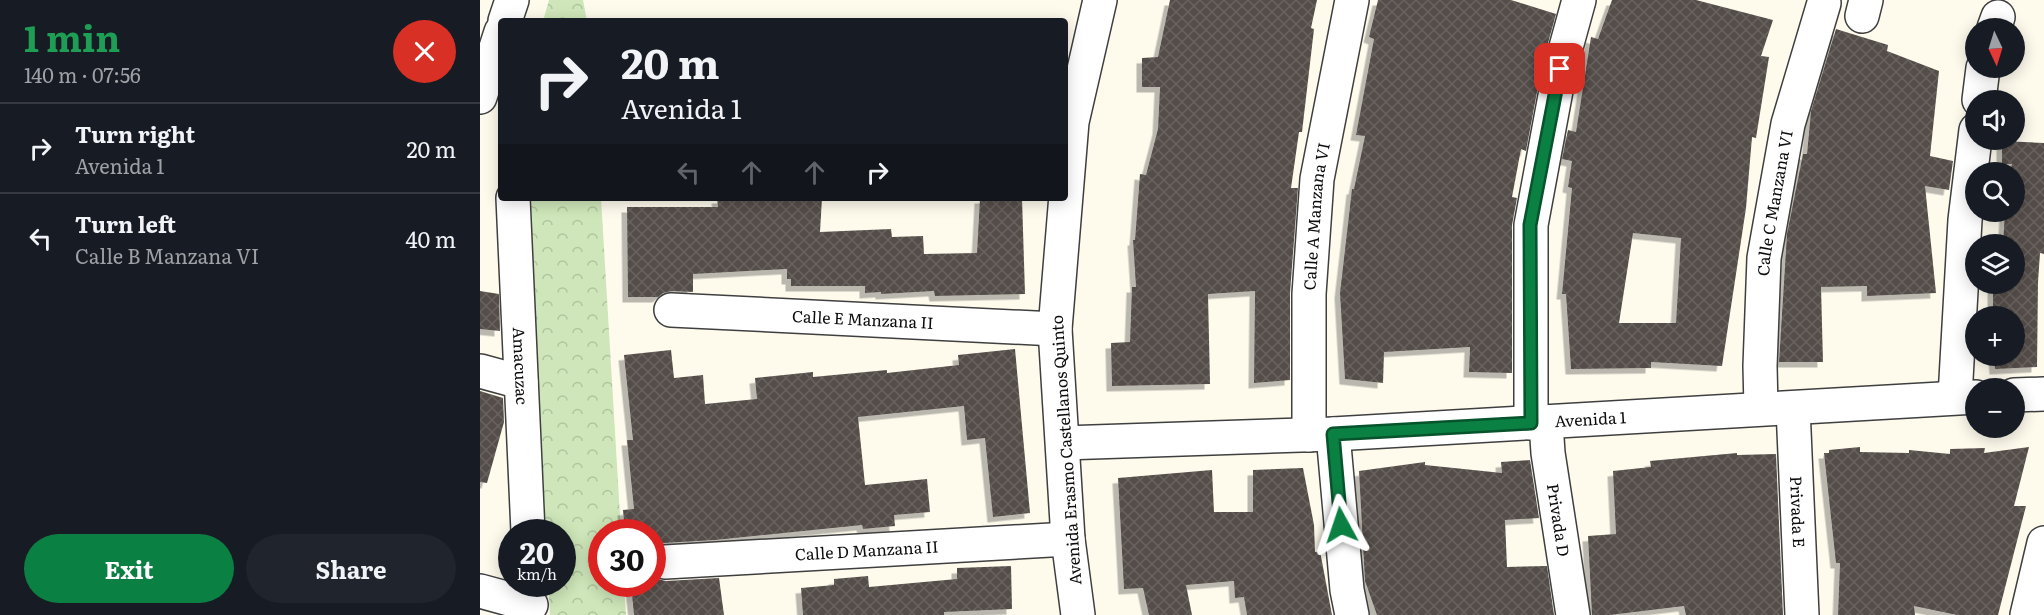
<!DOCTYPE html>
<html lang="en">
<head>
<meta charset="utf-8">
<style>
  :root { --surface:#171b24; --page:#20242c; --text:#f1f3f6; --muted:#9ea1a6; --line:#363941; --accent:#0b8043 }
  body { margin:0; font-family:Literata,serif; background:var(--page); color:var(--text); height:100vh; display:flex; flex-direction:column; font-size:22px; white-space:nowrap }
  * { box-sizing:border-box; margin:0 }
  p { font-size:20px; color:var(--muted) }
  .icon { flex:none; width:33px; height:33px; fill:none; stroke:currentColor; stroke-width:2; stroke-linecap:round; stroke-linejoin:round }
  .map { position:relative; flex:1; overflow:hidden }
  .side { display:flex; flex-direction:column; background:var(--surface); width:480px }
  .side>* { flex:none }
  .guide { position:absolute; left:18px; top:18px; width:570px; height:183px; border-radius:6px; box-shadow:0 3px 15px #0003; background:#171b24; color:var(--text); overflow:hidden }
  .needle { width:39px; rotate:176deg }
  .fabs { position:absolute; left:1485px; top:18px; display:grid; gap:12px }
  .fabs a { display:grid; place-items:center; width:60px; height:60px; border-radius:50%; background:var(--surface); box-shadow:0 3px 15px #0003; font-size:30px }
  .speed { position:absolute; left:18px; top:519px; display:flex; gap:12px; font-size:30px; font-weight:700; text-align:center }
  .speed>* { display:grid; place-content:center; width:78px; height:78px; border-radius:50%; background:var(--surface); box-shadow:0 3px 15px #0003; line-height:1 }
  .speed small { font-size:15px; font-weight:400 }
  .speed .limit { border:9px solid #d22; background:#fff; color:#111 }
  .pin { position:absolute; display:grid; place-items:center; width:51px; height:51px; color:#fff; margin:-26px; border-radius:12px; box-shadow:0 3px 9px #0006 }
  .me { position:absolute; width:66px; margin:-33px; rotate:355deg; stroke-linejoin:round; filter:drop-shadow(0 0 4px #0008) }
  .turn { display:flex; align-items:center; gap:21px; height:126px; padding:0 24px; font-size:27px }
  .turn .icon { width:78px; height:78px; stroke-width:2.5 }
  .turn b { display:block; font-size:42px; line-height:51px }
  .lanes { display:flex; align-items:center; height:57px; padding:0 24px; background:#0003; justify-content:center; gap:30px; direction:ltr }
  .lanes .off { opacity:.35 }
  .round { display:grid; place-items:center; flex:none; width:63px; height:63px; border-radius:32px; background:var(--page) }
  .overview { display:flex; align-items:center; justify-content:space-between; height:102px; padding:0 24px }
  h1 { font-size:36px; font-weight:700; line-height:45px; color:#1e9e55 }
  .primary-button { display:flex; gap:12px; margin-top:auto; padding:12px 24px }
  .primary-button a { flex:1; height:69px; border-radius:36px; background:var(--accent); color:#fff; font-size:24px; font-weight:700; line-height:69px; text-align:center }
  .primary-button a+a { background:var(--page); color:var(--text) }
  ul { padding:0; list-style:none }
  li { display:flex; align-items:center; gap:18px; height:90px; padding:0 24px; border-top:2px solid var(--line) }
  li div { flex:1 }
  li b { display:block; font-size:22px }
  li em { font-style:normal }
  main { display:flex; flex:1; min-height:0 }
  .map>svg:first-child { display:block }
  .park { fill:url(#park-crowns) }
  .building { fill:url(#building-cross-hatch); fill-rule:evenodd; filter:url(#shadow) }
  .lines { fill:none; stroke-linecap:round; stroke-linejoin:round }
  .minor-casing { stroke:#3f3f3f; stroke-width:36 }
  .minor { stroke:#fff; stroke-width:33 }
  .route-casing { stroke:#07532c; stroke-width:15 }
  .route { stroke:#0b8043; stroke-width:10 }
  .labels { text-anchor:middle; stroke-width:6; stroke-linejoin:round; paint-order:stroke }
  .street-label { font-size:16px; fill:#0c0c0c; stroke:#fff }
</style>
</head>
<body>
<main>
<section class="side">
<div class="overview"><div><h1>1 min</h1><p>140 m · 07:56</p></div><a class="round" style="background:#d93025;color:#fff"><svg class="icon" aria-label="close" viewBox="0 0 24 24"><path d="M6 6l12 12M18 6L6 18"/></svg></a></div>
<ul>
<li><svg class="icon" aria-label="right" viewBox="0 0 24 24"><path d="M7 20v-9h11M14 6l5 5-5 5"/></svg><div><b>Turn right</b><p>Avenida 1</p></div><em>20 m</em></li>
<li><svg class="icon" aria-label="left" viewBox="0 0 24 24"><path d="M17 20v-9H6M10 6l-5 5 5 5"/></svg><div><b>Turn left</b><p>Calle B Manzana VI</p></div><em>40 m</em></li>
</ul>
<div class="primary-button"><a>Exit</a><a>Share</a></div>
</section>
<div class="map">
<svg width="1564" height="615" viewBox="0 0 1564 615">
  <defs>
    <pattern id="park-crowns" width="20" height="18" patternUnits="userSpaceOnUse" patternTransform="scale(1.5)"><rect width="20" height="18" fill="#cee6b9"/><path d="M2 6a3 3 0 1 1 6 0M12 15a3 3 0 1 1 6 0" fill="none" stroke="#b0c49e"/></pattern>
    <pattern id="building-cross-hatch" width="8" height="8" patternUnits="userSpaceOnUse" patternTransform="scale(1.5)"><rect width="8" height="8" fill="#544e49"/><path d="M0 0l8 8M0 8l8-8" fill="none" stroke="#68635f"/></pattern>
    <filter id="shadow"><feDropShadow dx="-5.5" dy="5.5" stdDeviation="0" flood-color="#0004"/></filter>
  </defs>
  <rect width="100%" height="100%" fill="#fefbed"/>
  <!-- park -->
  <g class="park">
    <polygon points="69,0 103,0 107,21 63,21"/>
    <polygon points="48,198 121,198 141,532 122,532 122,584 144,584 146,615 70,615 68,584 82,584 82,532 66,532"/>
  </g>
  <!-- building -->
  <g class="building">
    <polygon points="690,0 837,0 831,28 834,29 822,132 819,132 811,188 818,188 810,293 810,380 774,383 775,291 728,294 730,384 632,386 631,343 650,342 652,287 656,287 653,240 655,240 660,174 666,175 678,129 680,87 662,87 662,58 678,57"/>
    <polygon points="898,0 1031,0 1076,14 1062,65 1046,151 1041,149 1032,197 1037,198 1032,225 1032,373 989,372 990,347 904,352 903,383 865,379 860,293 872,189 874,189 885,136 876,135 894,39 889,37"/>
    <path d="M1132,0H1216L1293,20L1281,56L1289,57L1276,138L1272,137L1266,208L1242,366L1171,362V368L1091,369L1086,294H1082L1092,188L1088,187L1092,161L1082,159L1088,130L1096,132L1111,37L1118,39ZM1153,233L1201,238L1196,323H1139Z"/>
    <polygon points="1356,29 1408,45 1407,51 1459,71 1450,156 1473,161 1469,190 1445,186 1456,293 1387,296 1387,286 1341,287 1343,362 1299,362 1307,234 1323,154 1327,154 1331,111"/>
    <polygon points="1522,141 1564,143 1564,254 1560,253 1558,282 1557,367 1515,369 1514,356 1534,356 1534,316 1513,316 1513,284 1534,284 1534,244 1523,244 1525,212 1534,212 1534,172 1530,172 1532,164 1522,164"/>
    <polygon points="237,198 342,198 340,232 411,229 412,237 443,236 444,254 497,253 500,198 542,198 545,294 455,296 454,291 401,294 401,292 385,293 385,286 311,286 311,279 307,279 307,269 213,274 213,292 192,291 183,293 178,297 148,297 147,207 238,207"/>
    <polygon points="0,291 19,294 20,331 0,329"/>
    <polygon points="535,349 550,513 513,517 505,438 487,440 484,406 378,417 385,485 447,479 450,512 414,515 415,526 383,529 382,525 235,540 184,543 172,549 172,532 145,532 143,510 154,509 147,440 153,440 144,355 191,350 194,378 223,375 225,404 277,399 275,378 333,372 333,377 407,370 407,373 479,365 478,355"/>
    <polygon points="0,391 23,398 24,422 7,483 0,482"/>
    <polygon points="1380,447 1380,452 1429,453 1429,450 1470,454 1470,449 1505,448 1504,453 1549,447 1534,506 1546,506 1518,615 1477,615 1434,606 1435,615 1358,615 1360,563 1356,563 1344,453 1349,453 1349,450"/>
    <polygon points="1257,453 1257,455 1296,454 1303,615 1206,615 1204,606 1130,615 1112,615 1108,536 1136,534 1133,471 1171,467 1170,461"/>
    <polygon points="1050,460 1059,518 1025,520 1027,567 1067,566 1074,615 897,615 885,581 879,471 945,462 945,465 1022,473 1021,462"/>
    <polygon points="823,468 834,525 835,552 840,551 852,615 767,615 764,597 755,598 754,581 706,585 712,615 669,615 663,588 644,589 638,478 732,470 734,512 773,512 773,470"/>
    <polygon points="531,566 532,609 464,612 464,615 323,615 321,588 354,585 354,579 388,576 389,587 477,579 477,568"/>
    <polygon points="172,575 177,579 186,581 239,578 244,615 154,615 151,584 172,584"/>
  </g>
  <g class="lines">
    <defs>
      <g id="minor">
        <polyline points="1382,16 1386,0"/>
        <polyline points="25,21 32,0"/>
        <polyline points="1514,28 1518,17"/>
        <polyline points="0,97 21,32"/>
        <polyline points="1499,100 1503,68"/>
        <path id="s1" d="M33,198L48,532"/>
        <path id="s2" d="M191,310L575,329"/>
        <polyline points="0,371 41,382"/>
        <polyline points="1534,395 1564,394"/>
        <polyline points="1475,397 1485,220 1496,130"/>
        <path id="s3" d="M1281,408L1280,366L1284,258L1308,124L1344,3"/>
        <path id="s4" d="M1313,408L1322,615"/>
        <polyline points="1051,423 1051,225 1080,69 1099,0"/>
        <path id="s5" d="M1066,423L1068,453L1093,615"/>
        <polyline points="853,434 867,590 872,615"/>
        <path id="s6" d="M829,435V294L837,179L872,0"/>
        <path id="s7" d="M583,443L853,434L1496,397"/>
        <path id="s8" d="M185,562L588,539"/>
        <polyline points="0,591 51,605"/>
        <polyline points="598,615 588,539 575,329 592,122 620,0"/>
        <polyline points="1547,615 1564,543"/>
      </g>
    </defs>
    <!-- minor casing -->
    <use href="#minor" class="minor-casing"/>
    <!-- minor -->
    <use href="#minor" class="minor"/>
  </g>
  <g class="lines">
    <defs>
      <polyline id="route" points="861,525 853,434 1051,423 1050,225 1080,69"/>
    </defs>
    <!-- route casing -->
    <use href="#route" class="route-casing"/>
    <!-- route -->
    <use href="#route" class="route"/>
  </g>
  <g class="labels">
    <!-- street labels -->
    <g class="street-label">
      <text dy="6" stroke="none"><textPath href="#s3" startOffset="206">Calle C Manzana VI</textPath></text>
      <text dy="6" stroke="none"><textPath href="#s6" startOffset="219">Calle A Manzana VI</textPath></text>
      <text dy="6" stroke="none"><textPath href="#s2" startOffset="192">Calle E Manzana II</textPath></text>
      <text dy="6" stroke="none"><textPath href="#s1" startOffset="168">Amacuzac</textPath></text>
      <text dy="6" stroke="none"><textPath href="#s7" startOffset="528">Avenida 1</textPath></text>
      <text transform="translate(586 450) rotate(-94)" y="6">Avenida Erasmo Castellanos Quinto</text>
      <text dy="6" stroke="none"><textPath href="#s4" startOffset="104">Privada E</textPath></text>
      <text dy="6" stroke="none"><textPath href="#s5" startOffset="98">Privada D</textPath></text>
      <text dy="6" stroke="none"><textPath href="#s8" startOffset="202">Calle D Manzana II</textPath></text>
    </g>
  </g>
</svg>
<div class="fabs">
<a><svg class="needle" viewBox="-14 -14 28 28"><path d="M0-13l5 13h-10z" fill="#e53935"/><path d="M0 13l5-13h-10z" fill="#9ea1a6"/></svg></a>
<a><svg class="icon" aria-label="sound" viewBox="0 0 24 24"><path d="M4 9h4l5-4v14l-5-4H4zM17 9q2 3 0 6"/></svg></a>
<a><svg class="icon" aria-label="search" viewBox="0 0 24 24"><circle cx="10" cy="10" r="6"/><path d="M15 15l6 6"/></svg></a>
<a><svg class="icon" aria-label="layers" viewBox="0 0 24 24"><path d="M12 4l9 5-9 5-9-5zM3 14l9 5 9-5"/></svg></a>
<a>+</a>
<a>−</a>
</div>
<div class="speed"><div>20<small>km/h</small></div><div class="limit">30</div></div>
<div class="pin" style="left:1080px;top:69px;background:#d93025"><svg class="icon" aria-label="arrive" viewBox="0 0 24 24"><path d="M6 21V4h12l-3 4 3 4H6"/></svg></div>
<svg class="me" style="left:861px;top:525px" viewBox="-20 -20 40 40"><path d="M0-17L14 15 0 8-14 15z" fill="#0b8043" stroke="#fff" stroke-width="4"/></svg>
<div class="guide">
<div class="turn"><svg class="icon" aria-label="right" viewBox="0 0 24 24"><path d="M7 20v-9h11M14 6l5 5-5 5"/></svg><div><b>20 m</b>Avenida 1</div></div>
<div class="lanes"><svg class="icon off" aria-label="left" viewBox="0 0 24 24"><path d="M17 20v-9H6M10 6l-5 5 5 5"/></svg><svg class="icon off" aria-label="ahead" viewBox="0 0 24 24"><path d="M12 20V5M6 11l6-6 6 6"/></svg><svg class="icon off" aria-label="ahead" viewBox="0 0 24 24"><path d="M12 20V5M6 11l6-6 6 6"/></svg><svg class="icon" aria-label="right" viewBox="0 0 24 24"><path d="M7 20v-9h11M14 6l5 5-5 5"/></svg></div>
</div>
</div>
</main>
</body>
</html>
